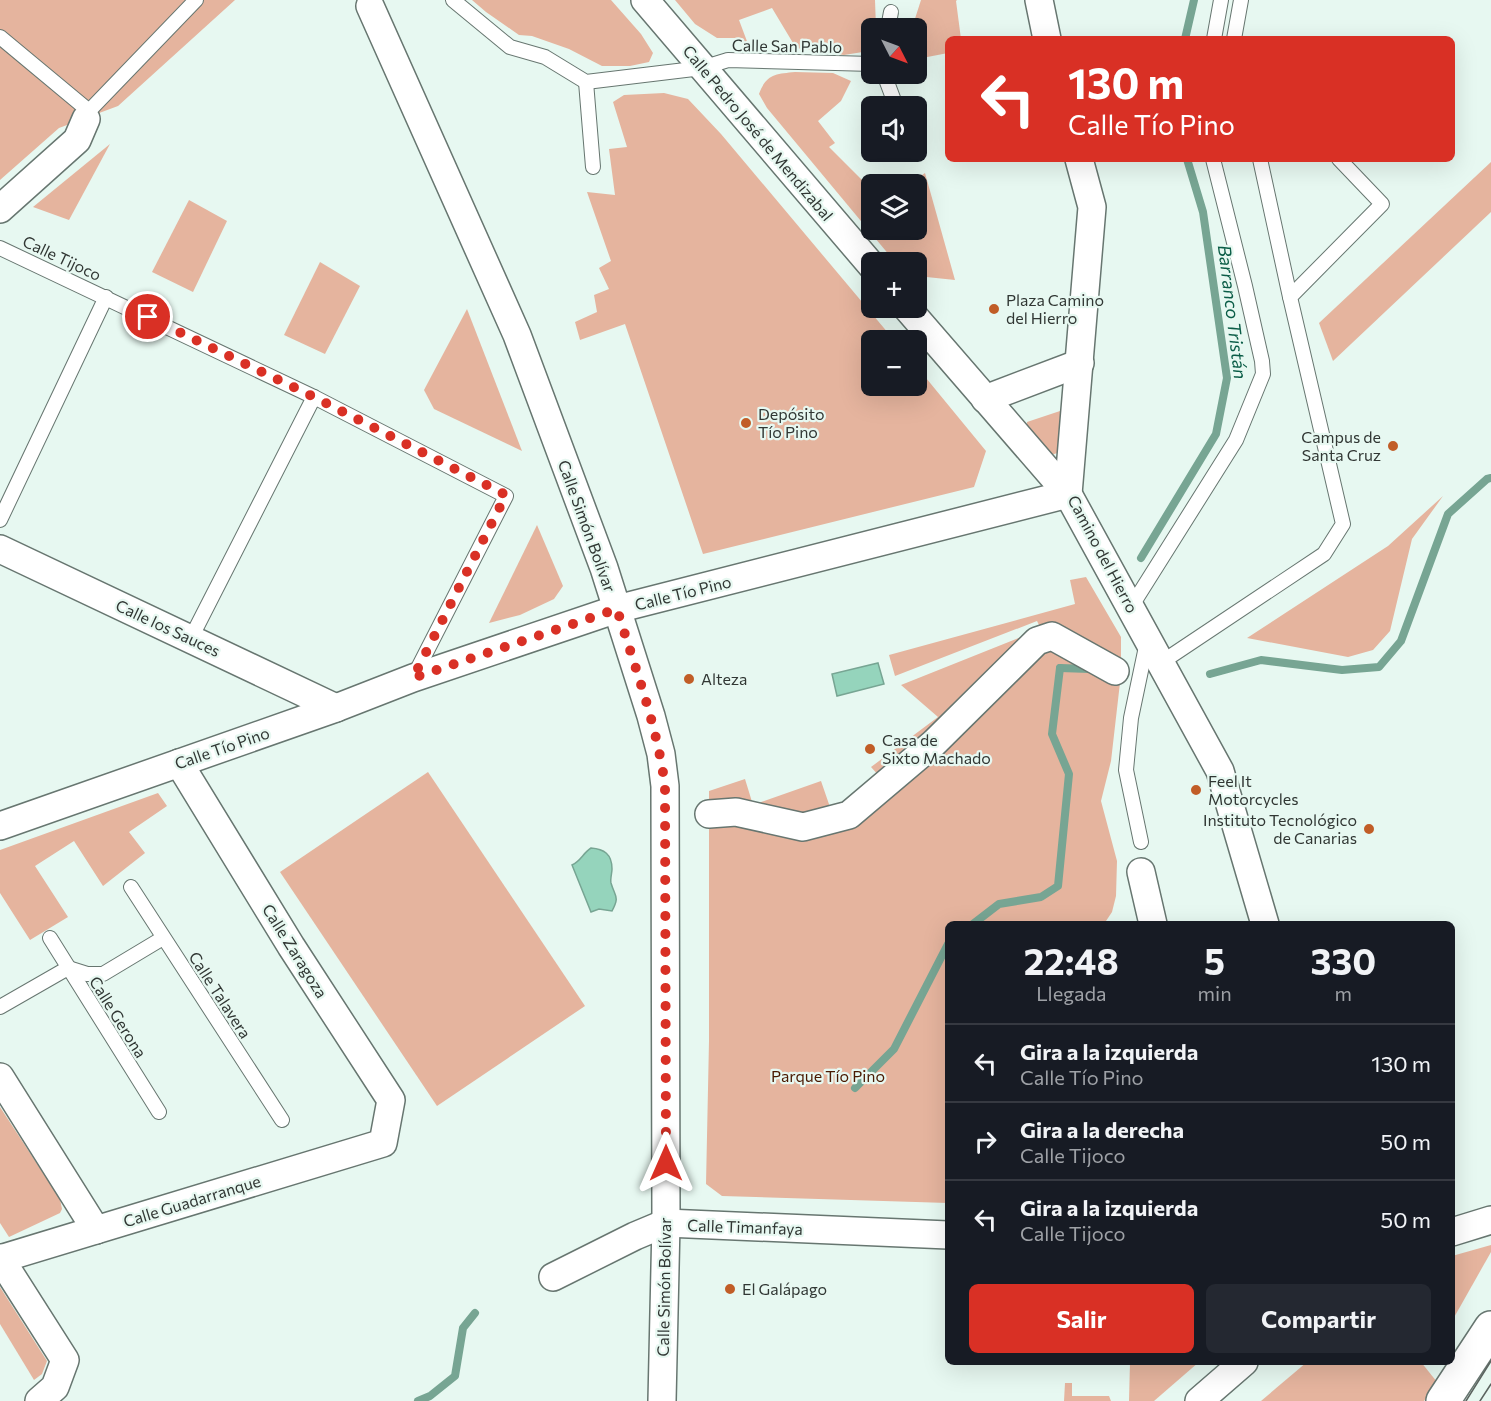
<!DOCTYPE html>
<html lang="es">
<head>
<meta charset="utf-8">
<style>
  :root { --surface:#171b24; --page:#242831; --text:#f1f3f6; --muted:#9ea1a6; --line:#363941; --accent:#d93025 }
  body { margin:0; font-family:Commissioner,sans-serif; background:var(--page); color:var(--text); height:100vh; display:flex; flex-direction:column; font-size:22px; white-space:nowrap }
  * { box-sizing:border-box; margin:0 }
  p { font-size:20px; color:var(--muted) }
  .icon { flex:none; width:33px; height:33px; fill:none; stroke:currentColor; stroke-width:2; stroke-linecap:round; stroke-linejoin:round }
  .map { position:relative; flex:1; overflow:hidden }
  .drawer { position:absolute; left:945px; top:921px; width:510px; height:444px; display:flex; flex-direction:column; background:var(--surface); border-radius:9px; box-shadow:0 6px 24px #0002 }
  .drawer>* { flex:none }
  .hud { position:absolute; left:945px; top:36px; width:510px; height:126px; border-radius:9px; box-shadow:0 6px 24px #0002; background:#d93025; color:#fff; overflow:hidden }
  .needle { width:39px; rotate:132deg }
  .buttons { position:absolute; left:861px; top:18px; display:grid; gap:12px }
  .buttons a { display:grid; place-items:center; width:66px; height:66px; border-radius:9px; background:var(--surface); box-shadow:0 6px 24px #0002; font-size:30px }
  .pin { position:absolute; display:grid; place-items:center; width:51px; height:51px; color:#fff; margin:-26px; border:3px solid #fff; border-radius:50%; box-shadow:0 2px 6px #0007 }
  .me { position:absolute; width:66px; margin:-33px; rotate:0deg; stroke-linejoin:round; filter:drop-shadow(0 0 4px #0008) }
  .turn { display:flex; align-items:center; gap:21px; height:126px; padding:0 24px; font-size:27px }
  .turn .icon { width:78px; height:78px; stroke-width:2.5 }
  .turn b { display:block; font-size:42px; line-height:51px }
  .eta { display:flex; justify-content:space-evenly; align-items:center; height:102px; text-align:center }
  .eta b { font-size:36px; font-weight:700; line-height:42px }
  .button { display:flex; gap:12px; margin-top:auto; padding:12px 24px }
  .button a { flex:1; height:69px; border-radius:9px; background:var(--accent); color:#fff; font-size:24px; font-weight:700; line-height:69px; text-align:center }
  .button a+a { background:var(--page); color:var(--text) }
  ul { padding:0; list-style:none }
  li { display:flex; align-items:center; gap:18px; height:78px; padding:0 24px; border-top:2px solid var(--line) }
  li div { flex:1 }
  li b { display:block; font-size:22px }
  li em { font-style:normal }
  .map>svg:first-child { display:block }
  .green { fill:#e5b49e }
  .water { fill:#95d4bc; stroke:#77a593; stroke-width:1.5 }
  .lines { fill:none; stroke-linecap:round; stroke-linejoin:round }
  .stream { stroke:#77a593; stroke-width:8 }
  .lane-casing { stroke:#677670; stroke-width:16 }
  .street-casing { stroke:#677670; stroke-width:30 }
  .secondary-casing { stroke:#677670; stroke-width:36 }
  .lane { stroke:#fff; stroke-width:14 }
  .street { stroke:#fff; stroke-width:27 }
  .secondary { stroke:#fff; stroke-width:33 }
  .tram { stroke:#5b635f; stroke-width:1.5 }
  .route { stroke:#d93025; stroke-width:10; stroke-dasharray:0 18 }
  .poi-dot { fill:#c15d27; stroke:#e7f8f1; stroke-width:2 }
  .labels { text-anchor:middle; stroke-width:4.5; stroke-linejoin:round; paint-order:stroke }
  .street-label { font-size:16px; fill:#313734; stroke:#e7f8f1 }
  .poi-label { font-size:16px; fill:#313734; stroke:#e7f8f1; text-anchor:start }
  .park-label { font-size:16px; fill:#491900; stroke:#e7f8f1 }
  .water-label { font-size:18px; font-style:italic; fill:#0b5d47; stroke:#e7f8f1 }
</style>
</head>
<body>
<div class="map">
<svg width="1491" height="1401" viewBox="0 0 1491 1401">
  <rect width="100%" height="100%" fill="#e7f8f1"/>
  <!-- green -->
  <g class="green">
    <polygon points="0,0 235,0 118,106 59,128 0,180"/>
    <polygon points="472,0 611,0 641,34 653,53 649,62 630,66 602,66 569,49 532,36 519,35 486,12"/>
    <polygon points="675,0 875,0 876,28 872,28 871,46 869,51 844,55 796,48 772,8 739,20 748,44 741,38 717,38 695,24"/>
    <polygon points="921,0 957,0 956,1 961,39 948,39 948,53 917,59 916,28 912,28"/>
    <path d="M795,72L833,73L851,81L841,101L818,121L835,143L829,147L871,189L872,230H916V184H909L925,173L955,280L917,276L916,262H895L767,108L759,94C766,74 776,74 795,72Z"/>
    <polygon points="664,93 688,99 721,134 894,340 872,340 872,386 916,386 917,367 986,451 974,487 703,554 625,324 580,340 575,322 597,312 594,295 609,289 599,268 611,261 587,192 615,195 609,149 627,147 613,102 624,95"/>
    <polygon points="110,144 69,220 33,207"/>
    <polygon points="1491,162 1491,212 1333,361 1319,323"/>
    <polygon points="189,200 227,221 193,292 152,272"/>
    <polygon points="320,262 360,286 325,354 284,335"/>
    <polygon points="467,309 522,451 434,409 424,390"/>
    <polygon points="1066,409 1064,451 1051,455 1027,425 1027,422"/>
    <polygon points="1443,496 1412,539 1390,631 1373,650 1348,657 1247,638 1388,546"/>
    <polygon points="537,525 563,586 554,599 520,615 489,623"/>
    <polygon points="1086,577 1121,637 1121,674 1111,761 1101,801 1117,861 1116,896 1112,912 1104,924 948,924 948,1203 722,1196 706,1184 709,1041 709,791 745,779 753,805 821,781 831,810 848,805 880,777 871,767 938,717 901,685 1041,629 1037,621 895,676 889,655 1075,604 1070,580"/>
    <polygon points="428,772 585,1006 437,1106 280,872"/>
    <polygon points="158,793 167,806 129,832 145,853 103,886 74,841 35,866 68,917 30,940 0,893 0,850"/>
    <polygon points="0,1107 60,1199 62,1209 60,1213 9,1237 0,1223"/>
    <polygon points="1491,1245 1491,1252 1452,1321 1452,1256"/>
    <polygon points="0,1287 47,1361 42,1374 34,1380 0,1324"/>
    <polygon points="1130,1362 1199,1362 1154,1401 1129,1401"/>
    <polygon points="1307,1362 1421,1362 1437,1382 1424,1401 1261,1401"/>
    <polygon points="1065,1383 1072,1383 1072,1396 1109,1396 1111,1401 1064,1401"/>
  </g>
  <!-- water -->
  <g class="water">
    <polygon points="878,663 884,684 837,696 832,674"/>
    <path d="M591,848C604,849 612,854 612,869C612,873 610,879 611,883C615,897 620,896 612,911L599,909L591,912L572,865C581,861 583,853 591,848Z"/>
  </g>
  <g class="lines">
    <!-- stream -->
    <g class="stream">
      <polyline points="1185,39 1194,0"/>
      <polyline points="1141,558 1216,434 1227,378 1203,212 1187,159"/>
      <polyline points="1060,668 1090,669"/>
      <polyline points="1210,674 1261,660 1342,670 1379,667 1401,641 1448,514 1487,479 1491,478"/>
      <polyline points="973,924 999,904 1041,897 1058,886 1069,774 1052,734 1060,668"/>
      <polyline points="855,1088 894,1049 948,944"/>
      <polyline points="418,1401 430,1396 455,1376 463,1328 475,1313"/>
    </g>
    <defs>
      <g id="lane">
        <polyline points="453,0 510,47 545,57 586,82 702,68 728,60 872,64"/>
        <polyline points="888,28 891,12"/>
        <polyline points="0,37 89,111 86,119"/>
        <polyline points="1214,39 1221,0"/>
        <polyline points="1234,39 1241,0"/>
        <polyline points="884,74 896,106"/>
        <polyline points="586,82 593,167"/>
        <polyline points="89,111 196,0"/>
        <polyline points="1260,159 1290,297"/>
        <polyline points="0,248 314,397 506,496 414,676"/>
        <polyline points="0,520 106,297"/>
        <polyline points="1131,607 1236,440 1263,374 1262,361 1245,286 1213,159"/>
        <polyline points="191,638 314,397"/>
        <polyline points="1162,662 1324,554 1343,524 1290,297 1382,204 1339,159"/>
        <polyline points="1141,842 1126,770 1131,718 1147,642"/>
        <polyline points="131,887 282,1120"/>
        <polyline points="50,938 159,1112"/>
        <polyline points="0,1007 68,968 87,974 103,974 163,938"/>
      </g>
      <g id="street">
        <polyline points="645,0 872,266"/>
        <polyline points="1039,0 1047,39"/>
        <polyline points="370,6 517,335 604,568 651,716 661,754 665,786 666,1223 662,1401"/>
        <polyline points="0,209 77,140 86,119"/>
        <polyline points="907,308 1068,494 1220,771 1265,924"/>
        <polyline points="985,399 1080,363"/>
        <polyline points="1068,494 1092,207 1079,159"/>
        <polyline points="0,549 336,708"/>
        <polyline points="709,814 736,812 803,827 849,815 934,743 1037,641 1052,636 1115,671"/>
        <polyline points="0,826 336,708 413,678 617,609 1068,494"/>
        <polyline points="1141,872 1153,924"/>
        <polyline points="0,1077 96,1230"/>
        <polyline points="1452,1232 1491,1220"/>
        <polyline points="0,1258 65,1360 55,1387 39,1401"/>
        <polyline points="0,1259 383,1143 391,1100 291,946 179,763"/>
        <polyline points="553,1277 635,1236 666,1223 948,1235"/>
        <polyline points="1199,1401 1244,1362"/>
      </g>
      <polyline id="secondary" points="1443,1401 1491,1328"/>
    </defs>
    <!-- lane casing -->
    <use href="#lane" class="lane-casing"/>
    <!-- street casing -->
    <use href="#street" class="street-casing"/>
    <!-- secondary casing -->
    <use href="#secondary" class="secondary-casing"/>
    <!-- lane -->
    <use href="#lane" class="lane"/>
    <!-- street -->
    <use href="#street" class="street"/>
    <!-- secondary -->
    <use href="#secondary" class="secondary"/>
    <!-- tram -->
    <g class="tram">
      <polyline points="1466,1401 1491,1361"/>
      <polyline points="1480,1401 1491,1384"/>
    </g>
  </g>
  <g class="lines">
    <!-- route -->
    <path class="route" d="M148,317L314,397L506,495L413,678L617,609C635,668 657,725 665,786L666,1163"/>
  </g>
  <!-- markers -->
  <g class="poi-dot">
    <circle cx="994" cy="309" r="6"/>
    <circle cx="746" cy="423" r="6"/>
    <circle cx="1393" cy="446" r="6"/>
    <circle cx="689" cy="679" r="6"/>
    <circle cx="870" cy="749" r="6"/>
    <circle cx="1196" cy="790" r="6"/>
    <circle cx="1369" cy="829" r="6"/>
    <circle cx="730" cy="1289" r="6"/>
  </g>
  <g class="labels">
    <!-- street labels -->
    <g class="street-label">
      <text transform="translate(787 46) rotate(1)" y="6">Calle San Pablo</text>
      <text transform="translate(758 133) rotate(50)" y="6">Calle Pedro José de Mendizabal</text>
      <text transform="translate(62 258) rotate(25)" y="6">Calle Tijoco</text>
      <text transform="translate(587 526) rotate(70)" y="6">Calle Simón Bolívar</text>
      <text transform="translate(1103 554) rotate(62)" y="6">Camino del Hierro</text>
      <text transform="translate(683 593) rotate(-14)" y="6">Calle Tío Pino</text>
      <text transform="translate(168 628) rotate(25)" y="6">Calle los Sauces</text>
      <text transform="translate(222 748) rotate(-19)" y="6">Calle Tío Pino</text>
      <text transform="translate(295 951) rotate(58)" y="6">Calle Zaragoza</text>
      <text transform="translate(220 995) rotate(57)" y="6">Calle Talavera</text>
      <text transform="translate(118 1017) rotate(58)" y="6">Calle Gerona</text>
      <text transform="translate(192 1201) rotate(-17)" y="6">Calle Guadarranque</text>
      <text transform="translate(745 1227) rotate(2)" y="6">Calle Timanfaya</text>
      <text transform="translate(664 1287) rotate(-89)" y="6">Calle Simón Bolívar</text>
    </g>
    <!-- poi labels -->
    <g class="poi-label">
      <text x="1006" y="306">Plaza Camino<tspan x="1006" dy="18">del Hierro</tspan></text>
      <text x="758" y="420">Depósito<tspan x="758" dy="18">Tío Pino</tspan></text>
      <text x="1381" y="443" text-anchor="end">Campus de<tspan x="1381" dy="18">Santa Cruz</tspan></text>
      <text x="701" y="685">Alteza</text>
      <text x="882" y="746">Casa de<tspan x="882" dy="18">Sixto Machado</tspan></text>
      <text x="1208" y="787">Feel It<tspan x="1208" dy="18">Motorcycles</tspan></text>
      <text x="1357" y="826" text-anchor="end">Instituto Tecnológico<tspan x="1357" dy="18">de Canarias</tspan></text>
      <text x="742" y="1295">El Galápago</text>
    </g>
    <!-- park labels -->
    <g class="park-label">
      <text x="828" y="1082">Parque Tío Pino</text>
    </g>
    <!-- water labels -->
    <g class="water-label">
      <text transform="translate(1232 312) rotate(83)" y="6">Barranco Tristán</text>
    </g>
  </g>
</svg>
<div class="buttons">
<a><svg class="needle" viewBox="-14 -14 28 28"><path d="M0-13l5 13h-10z" fill="#e53935"/><path d="M0 13l5-13h-10z" fill="#9ea1a6"/></svg></a>
<a><svg class="icon" aria-label="sound" viewBox="0 0 24 24"><path d="M4 9h4l5-4v14l-5-4H4zM17 9q2 3 0 6"/></svg></a>
<a><svg class="icon" aria-label="layers" viewBox="0 0 24 24"><path d="M12 4l9 5-9 5-9-5zM3 14l9 5 9-5"/></svg></a>
<a>+</a>
<a>−</a>
</div>
<div class="pin" style="left:148px;top:317px;background:#d93025"><svg class="icon" aria-label="arrive" viewBox="0 0 24 24"><path d="M6 21V4h12l-3 4 3 4H6"/></svg></div>
<svg class="me" style="left:666px;top:1163px" viewBox="-20 -20 40 40"><path d="M0-17L14 15 0 8-14 15z" fill="#d93025" stroke="#fff" stroke-width="4"/></svg>
<div class="hud">
<div class="turn"><svg class="icon" aria-label="left" viewBox="0 0 24 24"><path d="M17 20v-9H6M10 6l-5 5 5 5"/></svg><div><b>130 m</b>Calle Tío Pino</div></div>
</div>
<section class="drawer">
<div class="eta">
<div><b>22:48</b><p>Llegada</p></div>
<div><b>5</b><p>min</p></div>
<div><b>330</b><p>m</p></div>
</div>
<ul>
<li><svg class="icon" aria-label="left" viewBox="0 0 24 24"><path d="M17 20v-9H6M10 6l-5 5 5 5"/></svg><div><b>Gira a la izquierda</b><p>Calle Tío Pino</p></div><em>130 m</em></li>
<li><svg class="icon" aria-label="right" viewBox="0 0 24 24"><path d="M7 20v-9h11M14 6l5 5-5 5"/></svg><div><b>Gira a la derecha</b><p>Calle Tijoco</p></div><em>50 m</em></li>
<li><svg class="icon" aria-label="left" viewBox="0 0 24 24"><path d="M17 20v-9H6M10 6l-5 5 5 5"/></svg><div><b>Gira a la izquierda</b><p>Calle Tijoco</p></div><em>50 m</em></li>
</ul>
<div class="button"><a>Salir</a><a>Compartir</a></div>
</section>
</div>
</body>
</html>
